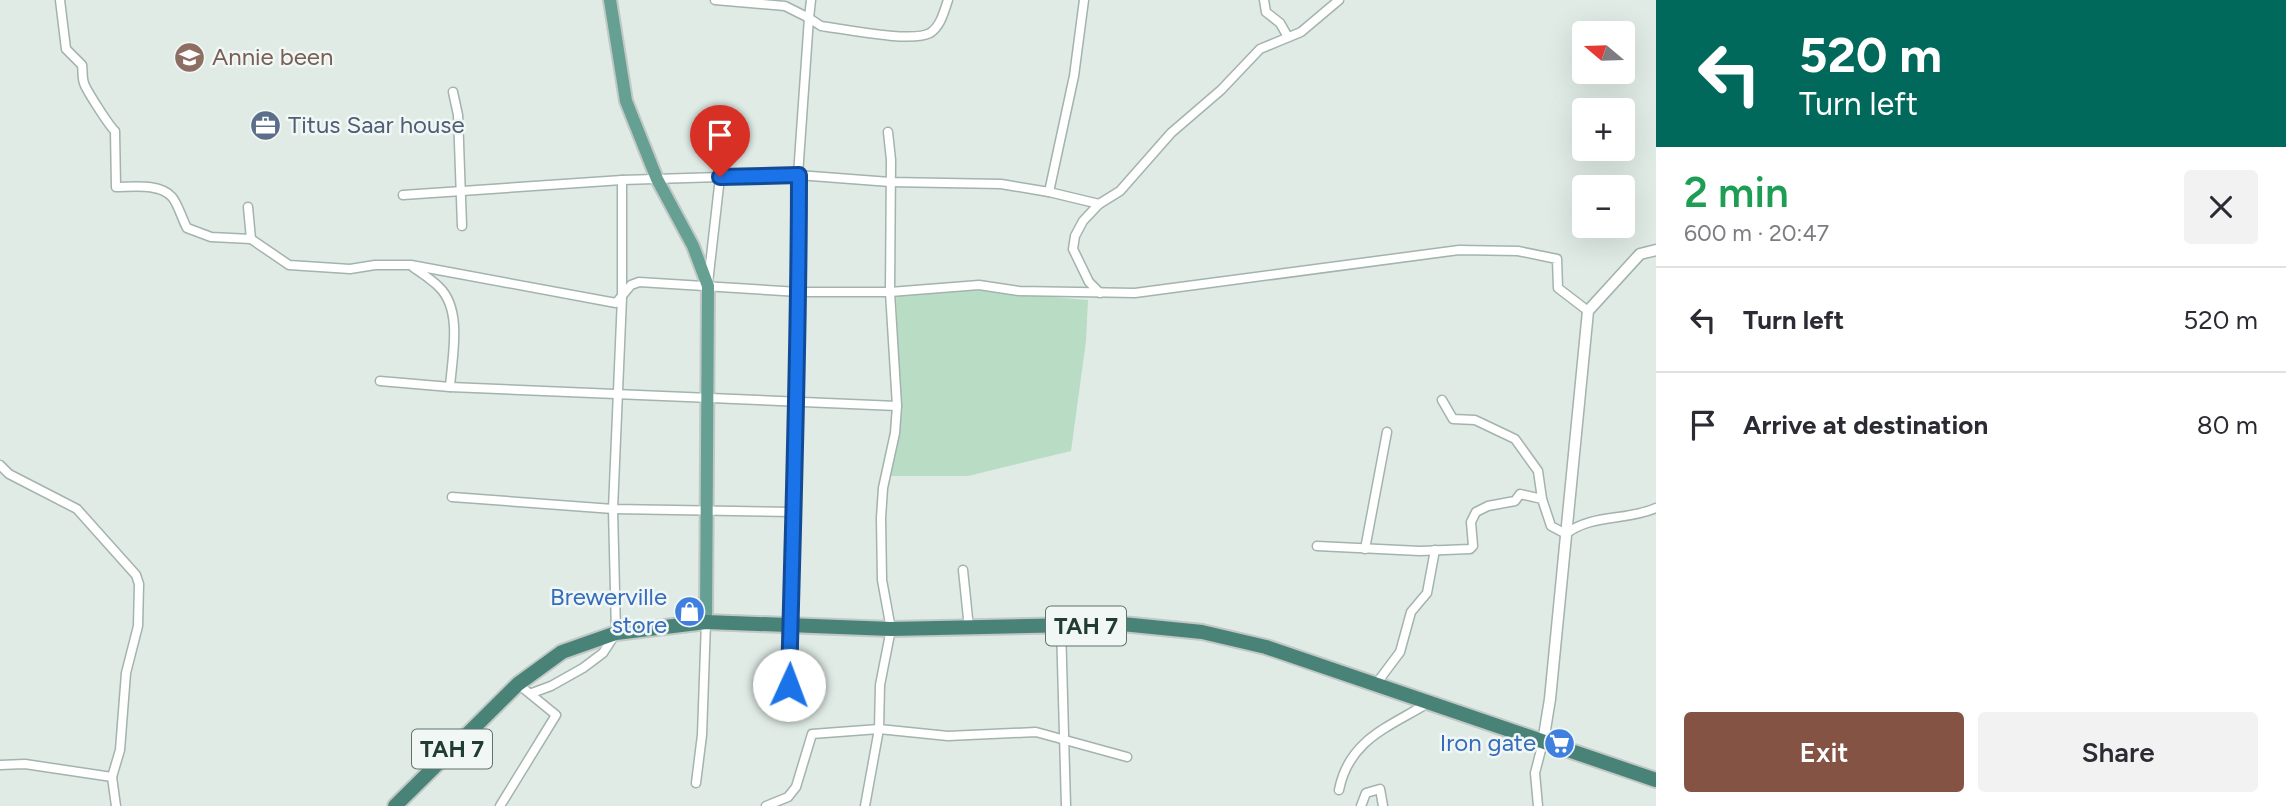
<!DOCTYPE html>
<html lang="en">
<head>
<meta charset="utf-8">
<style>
  :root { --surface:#fff; --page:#f2f2f3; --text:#2b2b33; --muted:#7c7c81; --line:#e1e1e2; --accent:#845344 }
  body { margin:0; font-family:Figtree,sans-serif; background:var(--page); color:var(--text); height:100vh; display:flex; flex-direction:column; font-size:26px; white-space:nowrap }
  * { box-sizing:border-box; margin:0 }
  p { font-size:23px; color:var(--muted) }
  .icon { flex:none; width:38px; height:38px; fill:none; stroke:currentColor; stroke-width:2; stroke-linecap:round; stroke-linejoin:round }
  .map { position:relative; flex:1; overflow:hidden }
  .drawer { display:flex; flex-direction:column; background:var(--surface); width:630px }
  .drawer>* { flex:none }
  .hud { background:#00695c; color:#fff; overflow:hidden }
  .needle { width:46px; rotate:289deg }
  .controls { position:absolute; left:1572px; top:21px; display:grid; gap:14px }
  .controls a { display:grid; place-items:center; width:63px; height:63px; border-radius:7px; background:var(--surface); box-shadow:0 7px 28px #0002; font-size:35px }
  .pin { position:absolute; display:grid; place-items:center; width:60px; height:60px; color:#fff; margin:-72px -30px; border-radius:50% 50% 50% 0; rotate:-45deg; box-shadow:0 0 7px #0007 }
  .pin .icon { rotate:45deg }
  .me { position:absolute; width:77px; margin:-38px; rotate:2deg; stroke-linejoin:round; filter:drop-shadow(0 0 5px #0008) }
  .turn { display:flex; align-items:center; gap:24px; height:147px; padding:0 28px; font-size:32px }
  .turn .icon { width:91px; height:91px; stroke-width:2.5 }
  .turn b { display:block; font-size:49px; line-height:60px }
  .round { display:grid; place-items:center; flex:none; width:74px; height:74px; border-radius:7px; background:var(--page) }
  .head { display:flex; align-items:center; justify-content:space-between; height:119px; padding:0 28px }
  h1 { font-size:42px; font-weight:600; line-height:52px; color:#1e9e55 }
  .cta { display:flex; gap:14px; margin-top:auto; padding:14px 28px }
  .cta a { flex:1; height:80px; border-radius:7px; background:var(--accent); color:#fff; font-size:28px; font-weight:600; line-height:80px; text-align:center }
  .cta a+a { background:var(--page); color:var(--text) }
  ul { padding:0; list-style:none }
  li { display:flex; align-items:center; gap:21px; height:105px; padding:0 28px; border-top:2px solid var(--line) }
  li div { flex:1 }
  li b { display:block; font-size:26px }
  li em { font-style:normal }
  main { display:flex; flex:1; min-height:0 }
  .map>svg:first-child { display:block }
  .green { fill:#b9dcc4 }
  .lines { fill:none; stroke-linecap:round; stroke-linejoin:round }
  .minor-casing { stroke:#a3b3ad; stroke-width:11 }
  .tertiary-casing { stroke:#a3b3ad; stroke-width:13 }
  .primary-casing { stroke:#c1c8c6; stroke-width:16 }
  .trunk-casing { stroke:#c1c8c6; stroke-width:18 }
  .minor { stroke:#fff; stroke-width:8 }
  .tertiary { stroke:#fff; stroke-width:10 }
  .primary { stroke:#65a093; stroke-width:12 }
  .trunk { stroke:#498378; stroke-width:14 }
  .route-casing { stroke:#114b97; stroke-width:18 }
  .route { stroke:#1a73e8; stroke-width:12 }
  .labels { text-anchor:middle; stroke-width:5; stroke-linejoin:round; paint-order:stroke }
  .shield { fill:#f0f7f4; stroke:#5f736e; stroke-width:2 }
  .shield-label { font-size:23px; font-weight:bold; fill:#213b35 }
  .education-label { font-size:24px; fill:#785e54; stroke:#f0f7f4; text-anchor:start }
  .service-label { font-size:24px; fill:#4e5e75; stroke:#f0f7f4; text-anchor:start }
  .shop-label { font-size:24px; fill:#366cbe; stroke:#f0f7f4; text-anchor:end }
</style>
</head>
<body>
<main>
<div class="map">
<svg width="1656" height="806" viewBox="0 0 1656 806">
  <rect width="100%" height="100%" fill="#e0ebe6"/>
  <!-- green -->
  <polygon class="green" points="974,290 1088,300 1086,341 1071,451 968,476 891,476 900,418 896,295"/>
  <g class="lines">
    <defs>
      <g id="minor">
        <path d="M60,0L66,49L82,65C83,71 82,78 84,83C86,90 110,127 115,131L116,187C133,187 159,183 172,197C178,204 182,219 187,228L211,237L251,239L289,265L350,269L375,265H411L616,303L631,285L639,282L799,292H890L979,285L1019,291L1135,293L1459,250L1518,251L1557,259L1558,288L1588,311"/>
        <polyline points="715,0 785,6 809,18 811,0"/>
        <polyline points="1264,0 1266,12 1280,23 1288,37"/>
        <path d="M809,18L821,26C844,29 912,43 930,33C941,26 944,11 948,0"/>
        <polyline points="453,92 458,115 462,226"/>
        <polyline points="1049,192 1074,76 1084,0"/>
        <polyline points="403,195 622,180"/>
        <polyline points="248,207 251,239"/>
        <path d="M413,267C421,273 431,279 439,287C463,310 452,357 450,387"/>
        <polyline points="708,283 720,177 798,175 890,182 1001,184 1049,192 1099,204"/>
        <polyline points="1100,293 1089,282 1073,249 1075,236 1083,221 1099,204 1120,191 1171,133 1221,90 1260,49 1301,32 1339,0"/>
        <polyline points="380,381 450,387 897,406"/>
        <polyline points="1442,400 1453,419 1475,420 1515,439 1538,471 1542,499"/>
        <polyline points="0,465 9,474 77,509 136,575 139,584 138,626 126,673 120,750 112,777 116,806"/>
        <polyline points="452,497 613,509 793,512"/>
        <path d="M1317,546L1420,551L1470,549L1473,546L1471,522L1476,512L1488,506L1515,501L1520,494L1542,499L1551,526L1566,534C1590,514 1627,521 1656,508"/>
        <polyline points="1365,549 1387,432"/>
        <polyline points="963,570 969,628"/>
        <polyline points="1061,626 1066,806"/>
        <polyline points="775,671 800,666"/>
        <polyline points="1376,684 1400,652 1411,612 1427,593 1435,550"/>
        <polyline points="789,685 792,627 798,175 809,18"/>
        <polyline points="532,693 551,686 583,668 603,653 616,633 613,509 622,297 622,180 720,177"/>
        <polyline points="0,765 25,764 112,777"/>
        <polyline points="696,783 702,735 706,622"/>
        <path d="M1339,790C1349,740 1387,728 1428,703"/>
        <polyline points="500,806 556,715 518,684"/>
        <polyline points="766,806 788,797 796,787 812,734 879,729 948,736 1036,732 1127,757"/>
        <polyline points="865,806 879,729 880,685 891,629 882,580 881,518 883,488 895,433 897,406 890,292 891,160 888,132"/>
        <polyline points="1361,806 1366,793 1380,789 1383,806"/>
        <polyline points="1538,806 1535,773 1543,742"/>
      </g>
      <polyline id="tertiary" points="1543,742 1550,699 1588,311 1640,254 1656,250"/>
      <polyline id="primary" points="610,0 626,101 657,179 693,246 708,286 706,622"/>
      <polyline id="trunk" points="395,806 518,684 562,652 616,633 706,622 891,629 1122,624 1202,632 1266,647 1656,780"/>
    </defs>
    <!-- minor casing -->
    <use href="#minor" class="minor-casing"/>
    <!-- tertiary casing -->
    <use href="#tertiary" class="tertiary-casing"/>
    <!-- primary casing -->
    <use href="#primary" class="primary-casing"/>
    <!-- trunk casing -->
    <use href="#trunk" class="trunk-casing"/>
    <!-- minor -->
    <use href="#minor" class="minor"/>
    <!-- tertiary -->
    <use href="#tertiary" class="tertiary"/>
    <!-- primary -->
    <use href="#primary" class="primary"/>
    <!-- trunk -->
    <use href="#trunk" class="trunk"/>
  </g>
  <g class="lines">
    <defs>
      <path id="route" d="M720,177L799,175C799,345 793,515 789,685"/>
    </defs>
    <!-- route casing -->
    <use href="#route" class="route-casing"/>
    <!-- route -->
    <use href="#route" class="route"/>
  </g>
  <!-- icons -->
  <defs>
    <symbol id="school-disc" viewBox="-11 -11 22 22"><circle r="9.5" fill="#8d6e63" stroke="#f0f7f4"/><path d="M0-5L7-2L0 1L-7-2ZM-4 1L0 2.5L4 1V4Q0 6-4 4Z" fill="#fff"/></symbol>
    <symbol id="office-disc" viewBox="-11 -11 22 22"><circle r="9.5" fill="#5c6f8a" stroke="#f0f7f4"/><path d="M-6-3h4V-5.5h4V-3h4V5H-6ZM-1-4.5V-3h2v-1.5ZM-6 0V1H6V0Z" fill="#fff"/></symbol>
    <symbol id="shop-disc" viewBox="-11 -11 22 22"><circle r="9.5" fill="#3f7fe0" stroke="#f0f7f4"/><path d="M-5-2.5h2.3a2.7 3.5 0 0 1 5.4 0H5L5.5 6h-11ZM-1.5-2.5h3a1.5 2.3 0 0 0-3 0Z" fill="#fff"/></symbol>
    <symbol id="supermarket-disc" viewBox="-11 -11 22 22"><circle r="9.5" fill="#3f7fe0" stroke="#f0f7f4"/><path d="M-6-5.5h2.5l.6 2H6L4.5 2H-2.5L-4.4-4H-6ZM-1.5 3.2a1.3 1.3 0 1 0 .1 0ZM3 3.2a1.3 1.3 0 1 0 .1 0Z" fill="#fff"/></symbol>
  </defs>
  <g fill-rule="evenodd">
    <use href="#school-disc" x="172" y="40" width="35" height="35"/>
    <use href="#office-disc" x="248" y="108" width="35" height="35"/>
    <use href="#shop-disc" x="672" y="594" width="35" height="35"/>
    <use href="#supermarket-disc" x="1542" y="726" width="35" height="35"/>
  </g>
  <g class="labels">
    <!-- shield labels -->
    <g class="shield">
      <rect x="1046" y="606.5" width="80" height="39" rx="5"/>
      <rect x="412" y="729.5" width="80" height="39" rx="5"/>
    </g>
    <g class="shield-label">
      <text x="1086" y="634">TAH 7</text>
      <text x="452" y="757">TAH 7</text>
    </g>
    <!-- education labels -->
    <g class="education-label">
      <text x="212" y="65">Annie been</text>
    </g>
    <!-- service labels -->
    <g class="service-label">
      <text x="288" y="133">Titus Saar house</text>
    </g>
    <!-- shop labels -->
    <g class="shop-label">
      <text x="667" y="605">Brewerville<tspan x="667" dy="28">store</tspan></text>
      <text x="1536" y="751">Iron gate</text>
    </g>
  </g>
</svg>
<div class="controls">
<a><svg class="needle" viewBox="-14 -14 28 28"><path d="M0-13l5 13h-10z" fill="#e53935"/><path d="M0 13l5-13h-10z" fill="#7c7c81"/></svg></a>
<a>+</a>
<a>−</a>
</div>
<div class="pin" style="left:720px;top:177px;background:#d93025"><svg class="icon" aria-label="arrive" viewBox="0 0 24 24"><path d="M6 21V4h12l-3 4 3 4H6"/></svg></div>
<svg class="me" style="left:789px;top:685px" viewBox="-20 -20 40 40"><circle r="19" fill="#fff"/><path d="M0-13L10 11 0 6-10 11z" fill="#1a73e8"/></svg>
</div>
<section class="drawer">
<div class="hud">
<div class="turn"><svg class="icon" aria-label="left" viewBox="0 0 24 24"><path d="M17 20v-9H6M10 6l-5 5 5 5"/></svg><div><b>520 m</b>Turn left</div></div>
</div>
<div class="head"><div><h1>2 min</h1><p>600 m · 20:47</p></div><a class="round"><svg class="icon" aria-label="close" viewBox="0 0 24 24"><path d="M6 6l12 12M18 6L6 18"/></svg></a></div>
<ul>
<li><svg class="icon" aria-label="left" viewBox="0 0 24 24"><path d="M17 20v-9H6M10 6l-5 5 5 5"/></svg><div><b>Turn left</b></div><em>520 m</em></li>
<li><svg class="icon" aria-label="arrive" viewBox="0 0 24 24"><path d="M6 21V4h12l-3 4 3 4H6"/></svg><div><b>Arrive at destination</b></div><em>80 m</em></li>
</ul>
<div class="cta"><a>Exit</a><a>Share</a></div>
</section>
</main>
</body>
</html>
